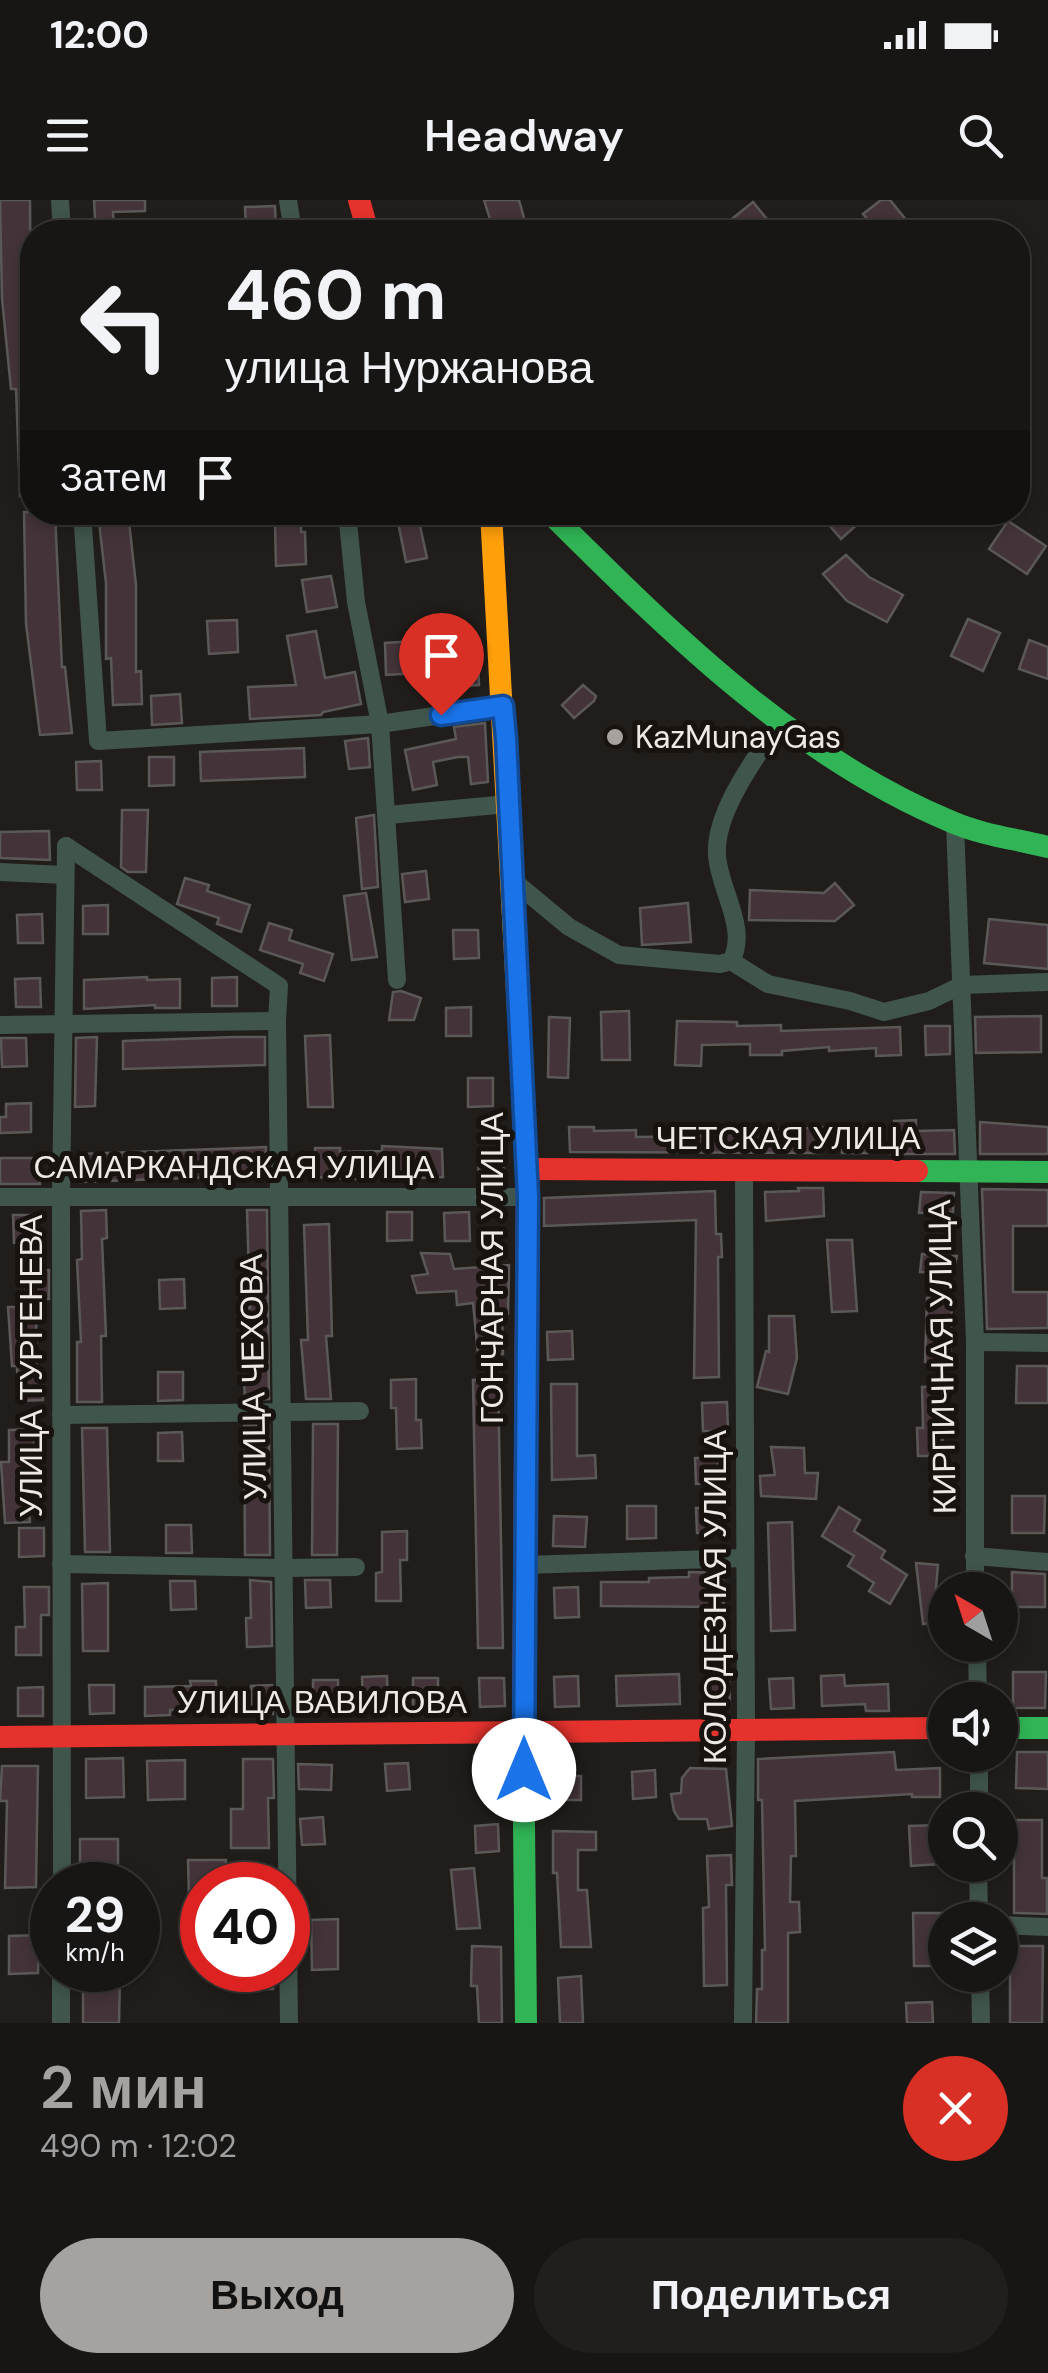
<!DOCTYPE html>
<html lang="ru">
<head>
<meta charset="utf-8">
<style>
  :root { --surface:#181614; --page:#211f1d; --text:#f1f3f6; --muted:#9f9fa0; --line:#363534; --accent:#a5a29f }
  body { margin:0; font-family:"DM Sans",sans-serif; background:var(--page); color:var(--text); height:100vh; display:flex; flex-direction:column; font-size:38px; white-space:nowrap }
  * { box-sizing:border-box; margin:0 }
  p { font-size:32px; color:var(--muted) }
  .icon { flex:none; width:55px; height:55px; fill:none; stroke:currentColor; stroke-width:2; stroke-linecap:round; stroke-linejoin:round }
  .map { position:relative; height:1823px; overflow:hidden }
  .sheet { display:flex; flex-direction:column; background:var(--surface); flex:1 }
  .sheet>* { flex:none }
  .guide { position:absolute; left:20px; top:20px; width:1010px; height:305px; border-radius:40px; box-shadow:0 5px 15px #0003,0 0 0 2px var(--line); background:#181614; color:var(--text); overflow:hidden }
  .needle { width:65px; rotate:321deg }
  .tools { position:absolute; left:928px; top:1372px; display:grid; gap:20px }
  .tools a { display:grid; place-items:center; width:90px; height:90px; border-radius:50%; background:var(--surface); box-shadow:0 5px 15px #0003,0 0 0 2px var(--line); font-size:50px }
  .speed { position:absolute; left:30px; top:1662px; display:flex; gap:20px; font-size:50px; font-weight:700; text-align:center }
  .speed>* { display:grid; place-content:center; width:130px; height:130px; border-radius:50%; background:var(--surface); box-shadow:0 5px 15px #0003,0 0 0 2px var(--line); line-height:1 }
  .speed small { font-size:25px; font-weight:400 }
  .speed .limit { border:15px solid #d22; background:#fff; color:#111 }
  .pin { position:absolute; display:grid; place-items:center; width:85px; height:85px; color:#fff; margin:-102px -42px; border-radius:50% 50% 50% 0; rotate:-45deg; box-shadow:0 0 10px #0007 }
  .pin .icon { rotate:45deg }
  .me { position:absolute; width:110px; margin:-55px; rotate:0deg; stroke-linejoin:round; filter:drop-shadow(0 0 8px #0008) }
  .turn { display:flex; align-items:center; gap:35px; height:210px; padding:0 40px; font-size:45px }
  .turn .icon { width:130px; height:130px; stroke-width:2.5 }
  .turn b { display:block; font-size:70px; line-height:85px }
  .then { display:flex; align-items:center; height:95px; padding:0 40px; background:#0003; gap:20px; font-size:38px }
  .round { display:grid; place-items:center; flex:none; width:105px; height:105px; border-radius:52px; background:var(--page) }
  .summary { display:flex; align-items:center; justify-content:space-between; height:170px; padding:0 40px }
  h1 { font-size:60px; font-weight:600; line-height:75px; color:var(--accent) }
  .cta { display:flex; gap:20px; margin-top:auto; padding:20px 40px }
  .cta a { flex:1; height:115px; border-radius:60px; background:var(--accent); color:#111; font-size:40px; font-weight:600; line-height:115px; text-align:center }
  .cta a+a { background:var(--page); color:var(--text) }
  .status { display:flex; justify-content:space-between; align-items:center; height:70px; padding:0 50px; background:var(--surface); direction:ltr }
  .status svg { height:28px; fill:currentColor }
  header { display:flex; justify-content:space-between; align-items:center; height:130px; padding:0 40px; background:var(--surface); font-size:45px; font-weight:600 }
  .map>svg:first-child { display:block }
  .building { fill:#44343a; stroke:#5b5858; stroke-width:2.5 }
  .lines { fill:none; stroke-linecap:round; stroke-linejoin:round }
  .street { stroke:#40554c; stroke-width:18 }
  .fast { stroke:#30b455; stroke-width:22 }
  .slow { stroke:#ff9f0a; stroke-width:22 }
  .jam { stroke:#e5322d; stroke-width:22 }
  .route-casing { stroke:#114b97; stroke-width:25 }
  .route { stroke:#1a73e8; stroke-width:18 }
  .poi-dot { fill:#a5a29f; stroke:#18130f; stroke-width:4 }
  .labels { text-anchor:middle; stroke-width:10; stroke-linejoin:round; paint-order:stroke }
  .poi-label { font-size:32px; fill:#ede9e7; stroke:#18130f; text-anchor:start }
  .street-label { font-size:32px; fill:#ede9e7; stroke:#18130f }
</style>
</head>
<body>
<div class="status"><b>12:00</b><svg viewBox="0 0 49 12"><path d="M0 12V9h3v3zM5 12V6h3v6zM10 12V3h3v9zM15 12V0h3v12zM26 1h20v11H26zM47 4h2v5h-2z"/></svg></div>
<header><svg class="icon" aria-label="menu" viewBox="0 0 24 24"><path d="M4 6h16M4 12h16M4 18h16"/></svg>Headway<svg class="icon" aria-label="search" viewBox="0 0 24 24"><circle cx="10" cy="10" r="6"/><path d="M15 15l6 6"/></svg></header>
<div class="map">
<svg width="1048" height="1823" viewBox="0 0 1048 1823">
  <rect width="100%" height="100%" fill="#201d1a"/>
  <!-- building -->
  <g class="building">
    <polygon points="0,0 30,0 32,295 20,296 16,189 11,189 2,99"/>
    <polygon points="94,0 145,0 145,11 113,12 114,32 84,32 84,20 95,19"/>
    <polygon points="484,0 519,0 528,32 494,32"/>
    <polygon points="881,0 890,0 912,27 904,32 878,32 863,14"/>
    <polygon points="753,2 771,24 759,32 736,32 728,22"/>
    <polygon points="275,6 276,32 246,32 245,7"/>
    <polygon points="24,312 55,312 62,467 65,467 72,533 40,535 26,424"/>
    <polygon points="128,312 136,385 136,472 141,471 142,504 113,505 111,458 106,459 106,383 98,313"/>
    <polygon points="270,312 309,312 309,323 301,323 301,332 305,332 306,364 276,366 275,324 271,325"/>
    <polygon points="396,312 417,312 427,358 406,362"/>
    <polygon points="818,312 871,312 841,339"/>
    <polygon points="1008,321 1046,346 1027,374 989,349"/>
    <polygon points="846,355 869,377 903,395 887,422 847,401 823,374"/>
    <polygon points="331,376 337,407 307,412 302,380"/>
    <polygon points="968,419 1000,433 983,471 951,456"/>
    <polygon points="237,420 238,452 209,454 207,421"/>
    <polygon points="316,431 325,478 355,472 361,504 323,512 321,515 250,519 248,487 296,485 287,436"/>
    <polygon points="1029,440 1048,447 1048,479 1019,469"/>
    <polygon points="414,441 416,473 386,475 385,443"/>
    <polygon points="478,453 479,485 449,487 448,454"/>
    <polygon points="583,485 596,496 594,501 574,518 562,505"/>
    <polygon points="180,494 182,523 152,525 151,496"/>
    <polygon points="485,523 488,582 471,584 468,557 458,557 433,562 437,585 413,590 405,550 456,539 454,527"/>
    <polygon points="368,538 370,567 349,569 345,541"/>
    <polygon points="304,548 305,577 201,581 200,552"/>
    <polygon points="149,557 174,557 174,585 149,586"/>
    <polygon points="101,561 102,590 77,590 76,562"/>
    <polygon points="122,610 148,610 146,672 128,672 121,667"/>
    <polygon points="374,615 378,687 362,689 356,618"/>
    <polygon points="49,631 50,660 0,658 0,632"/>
    <polygon points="426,671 429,699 405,702 402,674"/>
    <polygon points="185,678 209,685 207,691 250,705 241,732 217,724 219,718 177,704"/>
    <polygon points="835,683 854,705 835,721 749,720 750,690 824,693"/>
    <polygon points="366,693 377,757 352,760 344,696"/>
    <polygon points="688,703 691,742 642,745 640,708"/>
    <polygon points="108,705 108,734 83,734 83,706"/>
    <polygon points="42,714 43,743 18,743 17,715"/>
    <polygon points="989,719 1048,725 1048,769 984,763"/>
    <polygon points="269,723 292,730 289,740 333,754 324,781 300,773 303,764 260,750"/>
    <polygon points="453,730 478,730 479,758 454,759"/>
    <polygon points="147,777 147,780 180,779 180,808 155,808 155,805 84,809 84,780"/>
    <polygon points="237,777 237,806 212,806 212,778"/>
    <polygon points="40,778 41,807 16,807 15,779"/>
    <polygon points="401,791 421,798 414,820 389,820 393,792"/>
    <polygon points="471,807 471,836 446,836 446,808"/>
    <polygon points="629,811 630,860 602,860 601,812"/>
    <polygon points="1041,816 1041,852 976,853 975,817"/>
    <polygon points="549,817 570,818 568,878 548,877"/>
    <polygon points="677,821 737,822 737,826 781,825 781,831 900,827 901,855 876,856 876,848 829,851 829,847 782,851 782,855 750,855 750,844 702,845 701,866 675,865"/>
    <polygon points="925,826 950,826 950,854 926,855"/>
    <polygon points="330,835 333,907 308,907 305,836"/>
    <polygon points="97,837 95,906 75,907 76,838"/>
    <polygon points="234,837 265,837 265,865 123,869 123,841"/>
    <polygon points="1,838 26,838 27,866 2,867"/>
    <polygon points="468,878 493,878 493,906 468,907"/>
    <polygon points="31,903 31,932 0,933 0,917 6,917 6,904"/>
    <polygon points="916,920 916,931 954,930 955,954 891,954 894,921"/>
    <polygon points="980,922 1048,927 1048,954 980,954"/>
    <polygon points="726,926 726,934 822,927 820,953 570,952 569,927 594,927 594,931 636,930 636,937 701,936 701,927"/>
    <polygon points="867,928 868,953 842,953 842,929"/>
    <polygon points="382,946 442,949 443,977 418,978 417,974 375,975 375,980 315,977 315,948 340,948 340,952 382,951"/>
    <polygon points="266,947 266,975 80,982 80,954"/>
    <polygon points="503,954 504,983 479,983 478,955"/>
    <rect x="0" y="958" width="40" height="26"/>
    <polygon points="798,988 823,988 824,1016 766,1021 765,992 799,991"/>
    <polygon points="982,989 1048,990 1048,1026 1013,1026 1013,1092 1048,1092 1048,1128 987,1129"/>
    <polygon points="715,991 716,1034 721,1034 722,1057 718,1057 719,1177 694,1178 696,1020 544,1026 544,998"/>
    <polygon points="921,992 954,993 953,1012 919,1013"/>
    <polygon points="106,1010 107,1038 102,1039 106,1136 101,1136 102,1202 77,1202 77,1142 81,1142 77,1060 82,1059 81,1011"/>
    <polygon points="247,1010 267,1010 269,1199 245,1200 242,1140 247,1140 246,1108 250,1108"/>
    <polygon points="387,1012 412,1012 412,1040 387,1041"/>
    <polygon points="469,1012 470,1041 445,1041 444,1013"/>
    <polygon points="13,1015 38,1015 39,1043 14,1043"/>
    <polygon points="329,1024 332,1136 326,1136 331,1199 306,1199 301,1140 308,1140 304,1025"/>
    <polygon points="827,1040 852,1040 857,1111 832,1112"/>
    <polygon points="421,1053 450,1054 454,1069 509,1065 508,1114 502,1115 503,1154 478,1155 473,1103 457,1105 456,1091 417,1093 412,1076 428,1074"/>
    <polygon points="922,1054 957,1056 953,1073 920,1072"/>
    <polygon points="49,1070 49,1099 39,1099 36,1129 37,1171 42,1171 43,1200 18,1201 17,1166 12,1166 8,1107 26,1107 25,1071"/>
    <polygon points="184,1079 185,1108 160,1109 159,1080"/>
    <polygon points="952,1097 950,1161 925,1162 927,1098"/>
    <polygon points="769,1116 794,1116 797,1158 788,1194 757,1187 766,1151 769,1152"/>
    <polygon points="572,1131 573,1159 548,1160 547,1132"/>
    <polygon points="1017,1166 1048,1166 1048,1203 1016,1203"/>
    <polygon points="158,1172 183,1172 183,1200 158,1201"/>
    <polygon points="416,1179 416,1220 421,1220 422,1248 397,1249 396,1208 391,1208 391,1180"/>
    <polygon points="498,1179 503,1448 478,1448 473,1180"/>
    <polygon points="551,1184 577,1184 577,1256 595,1255 596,1278 552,1280"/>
    <polygon points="947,1186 947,1215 942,1215 943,1256 918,1256 917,1228 923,1228 922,1187"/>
    <polygon points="727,1202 728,1231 703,1231 702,1203"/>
    <polygon points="313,1224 338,1224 337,1355 312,1355"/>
    <polygon points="244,1225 269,1225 270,1355 245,1355"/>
    <polygon points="82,1228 107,1228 110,1352 85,1352"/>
    <polygon points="34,1229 34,1258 26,1258 30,1322 5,1323 1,1262 9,1262 9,1230"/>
    <polygon points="182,1232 183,1261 158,1261 158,1233"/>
    <polygon points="771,1247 804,1248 805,1273 818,1273 816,1299 761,1296 760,1276 775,1275"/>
    <polygon points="695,1258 718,1258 718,1283 696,1284"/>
    <polygon points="1012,1296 1045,1296 1044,1333 1012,1333"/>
    <polygon points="627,1306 656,1306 656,1338 627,1339"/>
    <polygon points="839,1307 860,1320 854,1331 885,1351 881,1358 907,1375 890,1404 869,1391 874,1383 848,1366 854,1356 822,1336"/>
    <polygon points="696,1308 719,1308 719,1333 697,1333"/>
    <polygon points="554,1316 587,1317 585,1347 553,1346"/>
    <polygon points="792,1322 795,1430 771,1431 768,1323"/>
    <polygon points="166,1325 191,1325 192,1353 166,1353"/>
    <polygon points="19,1328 44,1328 44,1356 19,1357"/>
    <polygon points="407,1331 407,1360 400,1360 401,1401 376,1401 376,1373 382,1372 382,1332"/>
    <polygon points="916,1363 938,1365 935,1398 942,1397 945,1421 923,1424"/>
    <polygon points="689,1372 723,1373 724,1407 601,1406 601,1382 649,1382 649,1378 689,1377"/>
    <polygon points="1012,1372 1045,1374 1045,1407 1012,1407"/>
    <polygon points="250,1380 271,1382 272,1446 247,1447 246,1418 251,1418"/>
    <polygon points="305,1380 330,1380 331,1407 306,1408"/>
    <polygon points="170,1381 195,1381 196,1409 171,1410"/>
    <polygon points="108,1383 108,1451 83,1451 82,1384"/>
    <polygon points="24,1387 49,1387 49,1415 41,1415 41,1455 16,1455 16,1427 25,1427"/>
    <polygon points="578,1387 579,1417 555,1418 554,1388"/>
    <polygon points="1013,1472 1046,1472 1045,1508 1013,1508"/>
    <polygon points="679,1474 680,1504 617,1506 616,1476"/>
    <polygon points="844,1475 845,1486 888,1484 889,1511 866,1511 865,1504 822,1506 821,1476"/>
    <polygon points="387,1476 388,1505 363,1505 362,1477"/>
    <polygon points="578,1476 579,1506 555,1507 554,1477"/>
    <polygon points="729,1476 730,1506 706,1507 705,1477"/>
    <polygon points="413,1478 438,1478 438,1506 413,1507"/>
    <polygon points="479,1478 504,1478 505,1506 480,1507"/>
    <polygon points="793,1478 794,1508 771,1509 769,1479"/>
    <rect x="313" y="1480" width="25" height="29"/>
    <polygon points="190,1481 216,1481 216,1509 170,1510 170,1515 145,1516 145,1487 191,1486"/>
    <polygon points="89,1485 114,1485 114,1513 90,1514"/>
    <polygon points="272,1485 273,1514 251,1514 251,1486"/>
    <polygon points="43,1487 43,1516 18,1516 18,1488"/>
    <polygon points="894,1552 896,1570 940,1568 940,1597 912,1597 912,1594 795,1601 796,1656 791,1656 790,1702 799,1702 800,1732 788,1733 788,1823 756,1823 757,1789 762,1789 762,1750 765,1750 762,1600 758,1600 758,1559"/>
    <polygon points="1017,1552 1048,1552 1048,1589 1016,1588"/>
    <polygon points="498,1555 499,1582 476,1583 474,1556"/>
    <polygon points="123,1558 124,1597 86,1598 86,1559"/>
    <polygon points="243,1559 273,1559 274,1598 268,1598 269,1648 231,1648 231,1609 243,1609"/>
    <polygon points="185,1560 185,1599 148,1600 147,1561"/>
    <polygon points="408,1563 410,1589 387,1591 385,1564"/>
    <polygon points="298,1564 332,1565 331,1590 299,1589"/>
    <polygon points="2,1566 38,1566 36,1687 5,1688 7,1601 0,1601"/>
    <polygon points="690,1568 726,1569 732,1626 709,1629 707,1619 679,1619 674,1611 671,1594 681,1593 682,1578"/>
    <polygon points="655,1570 656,1597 633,1599 632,1572"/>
    <rect x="551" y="1576" width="30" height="24"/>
    <polygon points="323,1617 325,1644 302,1645 300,1619"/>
    <polygon points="1010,1620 1042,1620 1042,1678 1047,1678 1047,1714 1014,1713 1014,1657 1010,1657"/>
    <polygon points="498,1624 499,1651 476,1653 475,1626"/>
    <polygon points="938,1625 940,1664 911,1666 909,1626"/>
    <polygon points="553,1631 596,1632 596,1650 578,1650 578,1690 587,1690 591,1747 561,1747 557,1673 553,1673"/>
    <rect x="80" y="1639" width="38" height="39"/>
    <polygon points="731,1655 732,1685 726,1685 727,1785 704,1786 703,1708 709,1707 707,1656"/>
    <polygon points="188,1660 226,1660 226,1685 202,1685 202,1699 189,1699"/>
    <polygon points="474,1668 480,1728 457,1729 451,1670"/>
    <polygon points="913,1713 943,1713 944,1766 914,1766"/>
    <polygon points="338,1719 338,1769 312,1770 311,1720"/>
    <polygon points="39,1735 38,1773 9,1774 9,1736"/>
    <polygon points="472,1746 501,1747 502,1823 479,1823 477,1786 471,1786"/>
    <polygon points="1010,1746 1043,1746 1042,1823 1010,1823"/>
    <polygon points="235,1770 273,1770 273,1789 235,1790"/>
    <polygon points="581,1776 583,1823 560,1823 558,1778"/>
    <polygon points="83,1777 120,1777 119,1823 83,1823"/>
    <polygon points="932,1802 933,1823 907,1823 906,1803"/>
  </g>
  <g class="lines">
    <!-- street -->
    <g class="street">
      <polyline points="60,0 62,32"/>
      <polyline points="288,0 293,32"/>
      <polyline points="82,312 98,541 380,524 503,506"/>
      <polyline points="347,312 356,402 380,524 397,780"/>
      <polyline points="388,615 508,604"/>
      <polyline points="955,624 975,1142 975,1390"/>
      <polyline points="66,646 279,786 277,821 289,1823"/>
      <polyline points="0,672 65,675"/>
      <path d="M511,679L569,727L619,755L720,764L731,761C749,728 719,690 717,655C714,613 756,557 779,523"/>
      <polyline points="731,761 768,784 850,801 884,812 929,801 962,785 1048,782"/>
      <polyline points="0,825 277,821"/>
      <polyline points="0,997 528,997"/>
      <polyline points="975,1142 1048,1143"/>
      <polyline points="61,1215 360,1211"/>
      <polyline points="974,1356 1048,1362"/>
      <polyline points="61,1364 285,1368 356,1367"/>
      <polyline points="524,1365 744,1358"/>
      <polyline points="977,1445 978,1500"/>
      <polyline points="979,1610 979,1555"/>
      <polyline points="978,1665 979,1720"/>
      <polyline points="62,1685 61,997 66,646"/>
      <polyline points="1000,1725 1048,1727"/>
      <polyline points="980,1775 981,1823"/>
      <polyline points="61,1823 61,1770"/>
      <polyline points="743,1823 746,1530 744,972"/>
    </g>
    <!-- fast -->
    <g class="fast">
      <path d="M549,312C669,431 793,556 952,622C982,635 1016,639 1048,647"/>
      <polyline points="917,971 1048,972"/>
      <polyline points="523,1524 526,1823"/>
      <polyline points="1000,1528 1048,1528"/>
    </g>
    <!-- slow -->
    <polyline class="slow" points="491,312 518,810"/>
    <!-- jam -->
    <g class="jam">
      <polyline points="359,0 368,32"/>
      <polyline points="518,810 527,969 523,1524"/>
      <polyline points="527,969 917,971"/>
      <polyline points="0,1537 945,1528"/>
    </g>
  </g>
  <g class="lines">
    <defs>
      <polyline id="route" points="441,515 503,506 506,539 528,997 524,1570"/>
    </defs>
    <!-- route casing -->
    <use href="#route" class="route-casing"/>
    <!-- route -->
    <use href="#route" class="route"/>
  </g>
  <!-- markers -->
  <circle class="poi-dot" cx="615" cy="537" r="10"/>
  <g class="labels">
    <!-- poi labels -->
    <g class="poi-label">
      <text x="635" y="548">KazMunayGas</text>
    </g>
    <!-- street labels -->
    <g class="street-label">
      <text x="788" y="949">ЧЕТСКАЯ УЛИЦА</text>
      <text x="234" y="978">САМАРКАНДСКАЯ УЛИЦА</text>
      <text transform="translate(492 1068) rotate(-90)" y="11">ГОНЧАРНАЯ УЛИЦА</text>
      <text transform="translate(942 1157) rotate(-91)" y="11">КИРПИЧНАЯ УЛИЦА</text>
      <text transform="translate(31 1166) rotate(-90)" y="11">УЛИЦА ТУРГЕНЕВА</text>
      <text transform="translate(253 1177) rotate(-91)" y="11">УЛИЦА ЧЕХОВА</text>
      <text transform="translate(715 1397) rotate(-90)" y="11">КОЛОДЕЗНАЯ УЛИЦА</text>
      <text x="322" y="1513">УЛИЦА ВАВИЛОВА</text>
    </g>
  </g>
</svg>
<div class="tools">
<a><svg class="needle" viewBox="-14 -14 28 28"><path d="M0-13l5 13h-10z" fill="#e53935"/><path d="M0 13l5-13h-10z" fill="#9f9fa0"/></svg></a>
<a><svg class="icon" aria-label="sound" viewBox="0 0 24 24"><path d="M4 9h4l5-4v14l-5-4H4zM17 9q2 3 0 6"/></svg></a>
<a><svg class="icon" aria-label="search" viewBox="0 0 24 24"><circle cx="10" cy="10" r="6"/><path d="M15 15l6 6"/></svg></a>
<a><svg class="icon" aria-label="layers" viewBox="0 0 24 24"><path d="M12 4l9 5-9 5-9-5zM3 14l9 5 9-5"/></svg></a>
</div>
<div class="speed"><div>29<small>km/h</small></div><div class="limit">40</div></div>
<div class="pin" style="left:441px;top:515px;background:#d93025"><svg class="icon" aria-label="arrive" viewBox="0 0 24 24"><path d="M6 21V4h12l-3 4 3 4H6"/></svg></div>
<svg class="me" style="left:524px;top:1570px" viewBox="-20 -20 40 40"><circle r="19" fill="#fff"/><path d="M0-13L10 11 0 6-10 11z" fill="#1a73e8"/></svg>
<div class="guide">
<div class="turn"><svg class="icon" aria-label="left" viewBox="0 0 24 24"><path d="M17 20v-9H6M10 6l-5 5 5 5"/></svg><div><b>460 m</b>улица Нуржанова</div></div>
<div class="then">Затем<svg class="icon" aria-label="arrive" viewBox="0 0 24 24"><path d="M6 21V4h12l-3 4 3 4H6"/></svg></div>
</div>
</div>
<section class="sheet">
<div class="summary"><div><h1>2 мин</h1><p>490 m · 12:02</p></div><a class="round" style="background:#d93025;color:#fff"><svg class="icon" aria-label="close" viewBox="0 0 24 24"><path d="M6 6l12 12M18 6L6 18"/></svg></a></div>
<div class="cta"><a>Выход</a><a>Поделиться</a></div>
</section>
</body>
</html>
